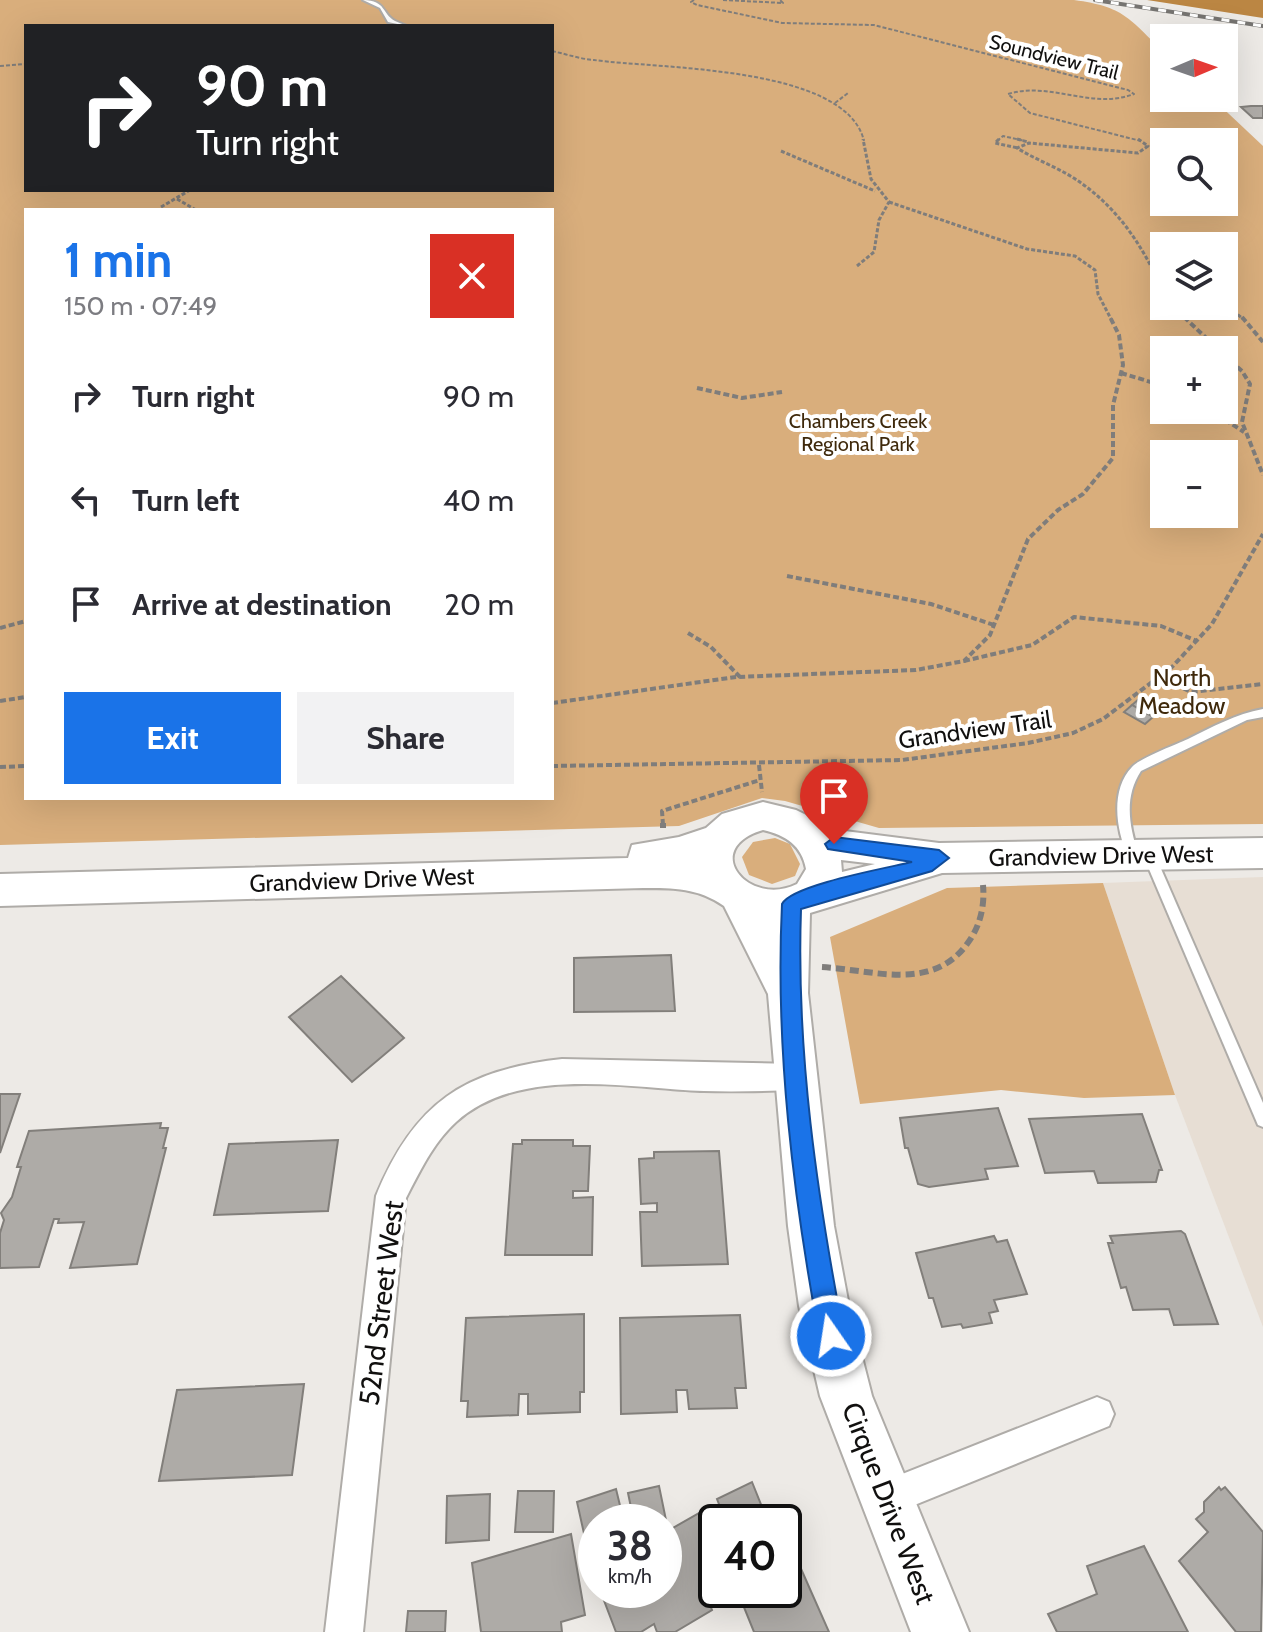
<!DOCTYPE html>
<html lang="en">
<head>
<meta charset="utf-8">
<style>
  :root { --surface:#fff; --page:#f2f2f3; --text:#2b2b33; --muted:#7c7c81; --accent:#1a73e8 }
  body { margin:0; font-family:Cabin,sans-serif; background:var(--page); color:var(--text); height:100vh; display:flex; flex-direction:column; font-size:30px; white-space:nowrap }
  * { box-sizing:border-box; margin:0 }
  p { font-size:26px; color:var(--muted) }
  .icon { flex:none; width:44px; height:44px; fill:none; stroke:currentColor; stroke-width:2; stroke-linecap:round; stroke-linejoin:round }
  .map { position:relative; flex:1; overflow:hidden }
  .details { position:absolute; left:24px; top:208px; width:530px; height:592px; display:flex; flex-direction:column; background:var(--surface); border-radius:0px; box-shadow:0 8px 32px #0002 }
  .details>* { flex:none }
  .banner { position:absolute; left:24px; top:24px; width:530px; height:168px; border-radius:0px; box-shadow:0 8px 32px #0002; background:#202124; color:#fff; overflow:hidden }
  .needle { width:52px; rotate:88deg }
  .tools { position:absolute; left:1150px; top:24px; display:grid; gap:16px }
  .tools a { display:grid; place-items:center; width:88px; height:88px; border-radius:0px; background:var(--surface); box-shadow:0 8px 32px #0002; font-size:40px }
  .speed { position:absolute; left:578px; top:1504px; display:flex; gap:16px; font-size:40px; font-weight:700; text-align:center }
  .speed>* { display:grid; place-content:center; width:104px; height:104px; border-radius:50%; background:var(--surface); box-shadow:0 8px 32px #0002; line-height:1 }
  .speed small { font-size:20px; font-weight:400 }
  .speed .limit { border:4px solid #111; border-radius:12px; background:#fff; color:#111 }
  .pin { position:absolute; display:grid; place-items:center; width:68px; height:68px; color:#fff; margin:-82px -34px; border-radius:50% 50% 50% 0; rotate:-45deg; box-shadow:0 0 8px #0007 }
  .pin .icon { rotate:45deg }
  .me { position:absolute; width:88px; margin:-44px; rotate:347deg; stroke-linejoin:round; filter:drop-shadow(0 0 6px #0008) }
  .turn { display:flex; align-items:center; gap:28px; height:168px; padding:0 40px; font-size:36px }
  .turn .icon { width:104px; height:104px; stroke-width:2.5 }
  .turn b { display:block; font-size:56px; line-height:68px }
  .round { display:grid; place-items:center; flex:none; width:84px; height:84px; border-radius:0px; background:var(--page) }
  .head { display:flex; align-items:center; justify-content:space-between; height:136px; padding:0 40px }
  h1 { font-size:48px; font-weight:800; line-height:60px; color:var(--accent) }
  .button { display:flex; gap:16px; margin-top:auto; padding:16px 40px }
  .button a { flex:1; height:92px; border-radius:0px; background:var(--accent); color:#fff; font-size:32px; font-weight:800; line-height:92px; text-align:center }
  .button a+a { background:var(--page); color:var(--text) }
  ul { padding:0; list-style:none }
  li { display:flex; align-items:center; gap:24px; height:104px; padding:0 40px }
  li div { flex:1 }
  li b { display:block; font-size:30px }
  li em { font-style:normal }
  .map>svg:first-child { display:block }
  .built { fill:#e7ded4 }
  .green { fill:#d9ae7c; fill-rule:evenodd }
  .water { fill:#bb8643 }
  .building { fill:#aeaba7; stroke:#827f7b; stroke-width:2 }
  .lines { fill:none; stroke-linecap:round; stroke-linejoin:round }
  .lane-casing { stroke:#afaca8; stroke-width:4 }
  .street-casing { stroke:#afaca8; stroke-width:4 }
  .secondary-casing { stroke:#afaca8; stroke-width:4 }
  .path-far3 { stroke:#7f7d7b; stroke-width:2; stroke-dasharray:4 2; stroke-linecap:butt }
  .path-far2 { stroke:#7f7d7b; stroke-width:3; stroke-dasharray:4 2; stroke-linecap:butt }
  .path-far1 { stroke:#7f7d7b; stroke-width:4; stroke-dasharray:6 3; stroke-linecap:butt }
  .path { stroke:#7f7d7b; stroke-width:6; stroke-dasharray:9 5; stroke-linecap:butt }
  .lane { fill:#fff; fill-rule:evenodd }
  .street { fill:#fff; fill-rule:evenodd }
  .secondary { fill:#fff; fill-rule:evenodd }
  .rail-casing { stroke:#767471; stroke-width:4 }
  .rail { stroke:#fff; stroke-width:3; stroke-dasharray:8; stroke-linecap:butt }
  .route { fill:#1a73e8; stroke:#114b97; stroke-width:2 }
  .labels { text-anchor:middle; stroke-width:8; stroke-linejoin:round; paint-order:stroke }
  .far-street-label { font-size:20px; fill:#11100f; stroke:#fff }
  .far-park-label { font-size:20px; fill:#3f290b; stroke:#fff }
  .park-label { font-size:24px; fill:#3f290b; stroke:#fff }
  .street-label { font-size:24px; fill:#11100f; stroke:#fff }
  .near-street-label { font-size:28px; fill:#11100f; stroke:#fff }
</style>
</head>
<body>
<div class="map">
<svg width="1263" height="1632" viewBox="0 0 1263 1632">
  <rect width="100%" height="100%" fill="#edeae6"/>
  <!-- built -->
  <polygon class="built" points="1263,877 1263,1327 1175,1095 1103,883"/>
  <!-- green -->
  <g class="green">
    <path d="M0,0H1074C1125,7 1128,18 1164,52V98H1212L1263,146V824L879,828L785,801L762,798L679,826L0,845ZM26,26H552V190H26ZM1164,142H1224V202H1164ZM26,210H552V798H26ZM1164,246H1224V306H1164ZM1164,350H1224V410H1164ZM1164,454H1224V514H1164Z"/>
    <polygon points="775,838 790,844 800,864 795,876 772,884 749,875 742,857 753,842"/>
    <polygon points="1103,883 1175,1095 1084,1098 1001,1090 860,1104 830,937 947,888"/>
  </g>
  <!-- water -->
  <polygon class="water" points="1147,0 1263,0 1263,18"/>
  <!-- building -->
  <g class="building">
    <polygon points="1251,106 1263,106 1263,118 1253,118 1241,107"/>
    <polygon points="1140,698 1160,710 1153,717 1132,705"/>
    <polygon points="1132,705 1153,717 1145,724 1124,712"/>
    <polygon points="671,955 675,1011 574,1012 574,958"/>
    <polygon points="341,976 404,1038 352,1082 289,1017"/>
    <polygon points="0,1094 20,1094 0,1153"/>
    <polygon points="998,1108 1018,1166 985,1169 988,1179 929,1187 918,1184 908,1148 905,1148 900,1118"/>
    <polygon points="1142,1114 1162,1170 1159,1170 1156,1182 1098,1183 1094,1171 1045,1173 1029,1119"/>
    <polygon points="161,1123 160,1128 168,1128 163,1148 166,1148 137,1264 70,1268 84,1222 58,1223 59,1219 54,1219 39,1267 0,1268 0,1233 4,1220 1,1213 12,1197 21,1167 17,1167 29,1131"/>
    <polygon points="338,1140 328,1211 214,1215 229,1144"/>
    <polygon points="522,1140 573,1140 573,1146 590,1146 588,1191 573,1191 573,1198 593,1197 592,1255 505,1255 513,1144 522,1144"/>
    <polygon points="719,1151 728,1264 642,1266 640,1212 657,1212 657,1203 641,1204 639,1159 654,1158 654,1152"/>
    <polygon points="1181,1231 1185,1234 1218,1324 1174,1325 1169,1309 1133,1310 1126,1287 1121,1288 1108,1243 1113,1243 1110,1236"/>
    <polygon points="994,1236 997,1242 1007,1240 1027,1294 994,1300 998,1311 989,1313 992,1323 963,1328 961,1324 942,1327 933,1298 929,1298 916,1253"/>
    <polygon points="584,1314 584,1392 580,1392 580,1412 528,1414 528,1394 519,1394 518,1415 467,1417 468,1401 461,1401 466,1318"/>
    <polygon points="740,1315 746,1388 735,1388 737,1408 689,1409 687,1390 676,1390 677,1412 621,1414 620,1318"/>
    <polygon points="304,1384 292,1475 159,1481 177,1390"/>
    <polygon points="752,1482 768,1522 726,1522 717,1499"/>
    <polygon points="659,1486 667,1525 664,1522 634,1522 628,1493"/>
    <polygon points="1219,1487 1221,1490 1225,1487 1263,1532 1261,1632 1236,1632 1179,1561 1208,1532 1196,1519 1204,1512 1204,1502"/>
    <polygon points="616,1489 624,1522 596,1522 596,1544 587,1547 577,1502"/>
    <polygon points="518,1491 554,1491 553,1532 515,1532"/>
    <polygon points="490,1494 489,1540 446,1543 447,1496"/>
    <polygon points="708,1508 716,1526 719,1590 707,1597 712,1610 675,1632 657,1632 654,1624 641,1632 616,1632 600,1590 664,1590 664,1533"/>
    <polygon points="571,1534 585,1615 561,1622 562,1632 481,1632 472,1563"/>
    <polygon points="1144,1546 1188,1632 1057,1632 1048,1614 1097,1594 1087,1566"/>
    <polygon points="798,1562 829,1632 754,1632 739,1595 748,1590 784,1590 784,1570"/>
    <polygon points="408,1611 446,1611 445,1632 406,1632"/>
  </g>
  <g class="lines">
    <defs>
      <g id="lane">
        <path d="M363,0C387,1 381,13 395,21C399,23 403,24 407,26L388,22L380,8Z"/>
        <path d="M1263,709V717L1247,720L1141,771C1124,797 1129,825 1138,853L1136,856H1128C1116,830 1110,790 1132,767C1140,758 1175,745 1188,739C1212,727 1236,714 1263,709Z"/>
        <polygon points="1149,850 1153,852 1155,855 1263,1103 1263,1127 1258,1125 1143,855 1145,852"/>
      </g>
      <g id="street">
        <path d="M562,1059L796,1064L806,1068L810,1077L806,1086L796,1090C765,1091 735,1092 704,1091C627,1088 519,1065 456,1122C433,1143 420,1171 406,1198L363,1632H325L376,1196C414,1103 464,1070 562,1059Z"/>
        <polygon points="1097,1397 1109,1402 1114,1414 1109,1426 885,1517 872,1512 867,1499 872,1486"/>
      </g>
      <path id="secondary" d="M763,802L796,810L837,830L939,843L1263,838V868L942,873L810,913L808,993L834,1226L849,1306L872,1396L969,1632H911L820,1396L799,1306L788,1226L768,994L724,906C698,888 674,888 643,888L0,906V874L628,858L632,845L679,837L706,828L722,814ZM763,830C786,835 802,846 806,869L797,884C749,908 699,849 763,830ZM841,860L875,864L842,872Z"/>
    </defs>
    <!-- lane casing -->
    <use href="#lane" class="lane-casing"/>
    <!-- street casing -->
    <use href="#street" class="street-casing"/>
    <!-- secondary casing -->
    <use href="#secondary" class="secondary-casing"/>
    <!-- path-far3 -->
    <g class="path-far3">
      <path d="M694,0L691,2L697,5L782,23L874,25L1128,90L1134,94C1092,110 1050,81 1008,94L1030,113L1141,141"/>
      <polyline points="723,0 783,3 780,0"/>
      <polyline points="425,26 431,25"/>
      <path d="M552,51C566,54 580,59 594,60C657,69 846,65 864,141"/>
      <polyline points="0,66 26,64"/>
      <polyline points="835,103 848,93"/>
      <polyline points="997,141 1003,136 1025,141"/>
    </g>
    <!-- path-far2 -->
    <g class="path-far2">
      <polyline points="999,139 995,143 1018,148"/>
      <polyline points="1017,139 1028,142"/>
      <path d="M1138,139L1148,146L1138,153L1029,143L1017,148C1033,158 1051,165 1067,174C1115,202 1142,244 1164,293"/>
      <polyline points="781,151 875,191"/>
      <polyline points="177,199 196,210"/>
      <polyline points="889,202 1027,249 1075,256 1095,270 1098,294 1111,319"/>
      <polyline points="161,207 190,190"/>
      <polyline points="857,266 874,252 879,220 889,202 871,179 863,139"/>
      <polyline points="1224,303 1243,319"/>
      <polyline points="1173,306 1186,319"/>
    </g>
    <!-- path-far1 -->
    <g class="path-far1">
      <polyline points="1184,317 1219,350"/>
      <polyline points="1242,317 1263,342"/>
      <polyline points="1224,355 1242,371 1250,384 1242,422 1263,475"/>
      <polyline points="1121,373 1164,386"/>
      <polyline points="697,388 742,398 782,392"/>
      <polyline points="1210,410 1244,432"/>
      <polyline points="787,576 931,604 994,625"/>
      <polyline points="0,628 26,621"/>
      <polyline points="688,633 711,647 740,677"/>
      <polyline points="964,661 1032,645 1074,617 1161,626 1197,641"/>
      <polyline points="1159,677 1191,692 1263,684"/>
      <polyline points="0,701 26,697"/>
      <polyline points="552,703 736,677 916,670 964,661 990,635 1028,539 1058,510 1083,494 1113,458 1113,405 1123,365 1119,335 1110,317"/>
      <polyline points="759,765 762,792"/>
      <polyline points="552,766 902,760 1028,743 1073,733 1103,719 1172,667 1212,624 1263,534"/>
      <polyline points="0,767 26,766"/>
      <polyline points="663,825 662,811 760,780"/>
    </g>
    <!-- path -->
    <g class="path">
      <polyline points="663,823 663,828"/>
      <path d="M822,967C873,970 932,992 967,944C980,927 985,906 983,885"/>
    </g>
    <!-- lane -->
    <use href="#lane" class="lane"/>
    <!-- street -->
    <use href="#street" class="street"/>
    <!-- secondary -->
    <use href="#secondary" class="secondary"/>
    <defs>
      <polyline id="rail" points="1095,0 1263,26"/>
    </defs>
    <!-- rail casing -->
    <use href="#rail" class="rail-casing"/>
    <!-- rail -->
    <use href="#rail" class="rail"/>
  </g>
  <!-- route -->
  <path class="route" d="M834,837L939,850L949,858L932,871L801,909C796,1052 817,1195 844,1336L840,1345L831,1348L822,1345L819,1336C793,1194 775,1049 782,904C791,885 887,868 912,862L828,849L825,844Z"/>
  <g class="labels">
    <!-- far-street labels -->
    <g class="far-street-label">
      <text transform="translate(1054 57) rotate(14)" y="7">Soundview Trail</text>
    </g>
    <!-- far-park labels -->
    <g class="far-park-label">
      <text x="858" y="428">Chambers Creek<tspan x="858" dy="23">Regional Park</tspan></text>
    </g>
    <!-- park labels -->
    <g class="park-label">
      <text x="1182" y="686">North<tspan x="1182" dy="28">Meadow</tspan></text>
    </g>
    <!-- street labels -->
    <g class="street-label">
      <text transform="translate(975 730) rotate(-8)" y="8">Grandview Trail</text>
      <text transform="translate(1101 856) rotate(-1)" y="8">Grandview Drive West</text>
      <text transform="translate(362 880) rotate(-2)" y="8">Grandview Drive West</text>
    </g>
    <!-- near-street labels -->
    <g class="near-street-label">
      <text transform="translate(381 1303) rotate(-83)" y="10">52nd Street West</text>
      <text transform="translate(889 1503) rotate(69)" y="10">Cirque Drive West</text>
    </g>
  </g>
</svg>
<div class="tools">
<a><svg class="needle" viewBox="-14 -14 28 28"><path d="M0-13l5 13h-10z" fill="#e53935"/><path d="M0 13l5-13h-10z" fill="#7c7c81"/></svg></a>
<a><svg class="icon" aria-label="search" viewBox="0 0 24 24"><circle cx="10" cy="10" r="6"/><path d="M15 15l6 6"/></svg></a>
<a><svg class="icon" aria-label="layers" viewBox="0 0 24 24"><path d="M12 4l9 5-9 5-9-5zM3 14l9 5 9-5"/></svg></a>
<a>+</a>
<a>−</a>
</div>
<div class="speed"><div>38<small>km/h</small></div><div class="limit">40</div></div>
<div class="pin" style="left:834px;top:844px;background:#d93025"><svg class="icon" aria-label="arrive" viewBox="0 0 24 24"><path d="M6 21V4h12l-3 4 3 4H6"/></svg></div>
<svg class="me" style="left:831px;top:1336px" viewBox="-20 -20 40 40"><circle r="17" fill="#1a73e8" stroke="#fff" stroke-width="3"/><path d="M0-11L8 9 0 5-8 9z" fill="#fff"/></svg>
<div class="banner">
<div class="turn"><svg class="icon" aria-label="right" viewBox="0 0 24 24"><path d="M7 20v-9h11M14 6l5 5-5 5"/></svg><div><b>90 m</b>Turn right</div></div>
</div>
<section class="details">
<div class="head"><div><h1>1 min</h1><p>150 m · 07:49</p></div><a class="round" style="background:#d93025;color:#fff"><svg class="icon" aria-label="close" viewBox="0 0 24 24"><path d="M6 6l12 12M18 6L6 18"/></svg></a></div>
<ul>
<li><svg class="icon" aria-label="right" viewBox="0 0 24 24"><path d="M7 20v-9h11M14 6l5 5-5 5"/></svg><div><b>Turn right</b></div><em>90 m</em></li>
<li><svg class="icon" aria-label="left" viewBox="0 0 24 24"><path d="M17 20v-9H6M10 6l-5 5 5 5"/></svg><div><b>Turn left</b></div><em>40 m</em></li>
<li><svg class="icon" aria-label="arrive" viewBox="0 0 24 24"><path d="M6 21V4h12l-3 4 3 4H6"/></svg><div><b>Arrive at destination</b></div><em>20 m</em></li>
</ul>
<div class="button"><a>Exit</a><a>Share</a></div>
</section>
</div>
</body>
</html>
